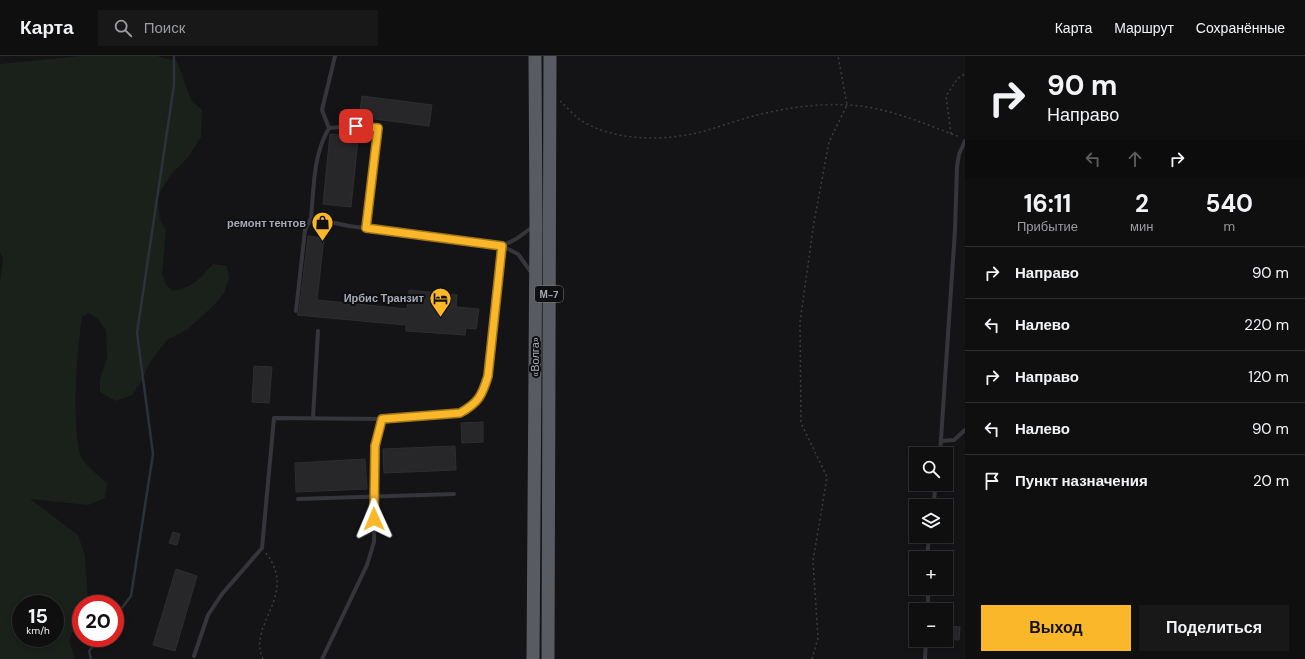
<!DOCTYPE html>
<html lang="ru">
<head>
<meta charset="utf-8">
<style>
  :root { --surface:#0f0f10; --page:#181819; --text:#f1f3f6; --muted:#9b9c9f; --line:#2f2f30; --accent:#f9b729 }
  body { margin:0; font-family:"DM Sans",sans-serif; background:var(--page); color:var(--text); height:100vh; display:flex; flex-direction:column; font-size:15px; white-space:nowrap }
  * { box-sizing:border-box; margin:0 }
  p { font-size:13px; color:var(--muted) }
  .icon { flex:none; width:22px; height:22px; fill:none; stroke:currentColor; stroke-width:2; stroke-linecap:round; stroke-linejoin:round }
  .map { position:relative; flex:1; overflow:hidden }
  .sheet { display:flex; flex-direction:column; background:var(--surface); width:340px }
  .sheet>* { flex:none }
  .top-card { background:#0f0f10; color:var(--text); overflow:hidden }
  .buttons { position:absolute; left:909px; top:391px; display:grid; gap:8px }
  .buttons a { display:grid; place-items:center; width:44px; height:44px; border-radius:0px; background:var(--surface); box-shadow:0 2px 6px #0003,0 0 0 1px var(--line); font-size:20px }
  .speed { position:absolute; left:12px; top:539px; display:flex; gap:8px; font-size:20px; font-weight:700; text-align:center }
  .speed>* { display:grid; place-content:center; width:52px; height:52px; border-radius:50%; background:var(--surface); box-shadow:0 2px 6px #0003,0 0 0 1px var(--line); line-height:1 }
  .speed small { font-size:10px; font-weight:400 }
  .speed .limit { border:6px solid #d22; background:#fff; color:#111 }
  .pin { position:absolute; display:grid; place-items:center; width:34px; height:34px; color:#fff; margin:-17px; border-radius:8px; box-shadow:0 2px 6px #0006 }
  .me { position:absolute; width:44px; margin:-22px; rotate:359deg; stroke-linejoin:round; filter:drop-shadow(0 0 3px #0008) }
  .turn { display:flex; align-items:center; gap:14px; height:84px; padding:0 16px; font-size:18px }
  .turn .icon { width:52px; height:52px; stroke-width:2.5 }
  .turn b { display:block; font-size:28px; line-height:34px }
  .lanes { display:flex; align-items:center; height:38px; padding:0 16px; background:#0003; justify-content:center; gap:20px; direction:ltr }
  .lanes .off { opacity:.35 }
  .eta { display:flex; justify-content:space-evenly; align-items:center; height:68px; text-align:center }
  .eta b { font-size:24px; font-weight:700; line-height:28px }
  .cta { display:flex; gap:8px; margin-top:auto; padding:8px 16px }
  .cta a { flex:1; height:46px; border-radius:0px; background:var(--accent); color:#111; font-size:16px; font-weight:700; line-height:46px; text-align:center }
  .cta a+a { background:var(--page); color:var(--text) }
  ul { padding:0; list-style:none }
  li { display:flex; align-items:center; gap:12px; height:52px; padding:0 16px; border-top:1px solid var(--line) }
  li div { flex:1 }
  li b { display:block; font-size:15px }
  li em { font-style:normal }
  header { display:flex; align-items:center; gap:24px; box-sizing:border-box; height:56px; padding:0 20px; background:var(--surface); border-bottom:1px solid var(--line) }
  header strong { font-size:19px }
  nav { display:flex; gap:22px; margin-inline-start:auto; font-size:14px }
  .search { width:280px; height:36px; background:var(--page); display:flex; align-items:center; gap:10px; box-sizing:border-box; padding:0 14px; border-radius:0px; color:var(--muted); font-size:15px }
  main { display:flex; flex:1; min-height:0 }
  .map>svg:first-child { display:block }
  .green { fill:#1a211b; fill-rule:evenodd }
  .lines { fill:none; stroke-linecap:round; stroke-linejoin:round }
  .stream { stroke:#2a323a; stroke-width:2.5 }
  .building { fill:#27272a; stroke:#2e2e32 }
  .path { stroke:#3b3d42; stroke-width:1.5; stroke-dasharray:2 3; stroke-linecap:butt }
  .service { stroke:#35363b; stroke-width:4 }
  .trunk { stroke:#595b63; stroke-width:13 }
  .route-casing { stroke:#a2771b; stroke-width:10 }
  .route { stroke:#f9b729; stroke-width:7 }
  .labels { text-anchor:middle; stroke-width:4; stroke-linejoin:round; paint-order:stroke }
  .shield { fill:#0f0f11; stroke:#787c85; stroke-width:1 }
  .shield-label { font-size:10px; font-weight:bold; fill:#a5aab7 }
  .poi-label { font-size:11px; font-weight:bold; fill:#a5aab7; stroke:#0f0f11; text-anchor:end }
  .street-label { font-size:11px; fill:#a5aab7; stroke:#0f0f11 }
</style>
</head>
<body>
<header>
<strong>Карта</strong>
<div class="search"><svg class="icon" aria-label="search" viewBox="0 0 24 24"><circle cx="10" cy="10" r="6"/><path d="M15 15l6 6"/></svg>Поиск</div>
<nav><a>Карта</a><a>Маршрут</a><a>Сохранённые</a></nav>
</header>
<main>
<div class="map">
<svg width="965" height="603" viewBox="0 0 965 603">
  <rect width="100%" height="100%" fill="#141416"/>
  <!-- green -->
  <path class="green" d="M81,0H157L177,5L191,44L202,54L201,81L189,100L172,117L157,141L160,163L166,175L162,218L167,230L173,235C194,230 199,224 213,208L227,210L229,222L224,237L215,248L188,273L167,284L150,306L141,326L132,339L116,345L100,336V323L107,302L106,274L98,263L89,257L82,261C77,294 71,371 81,401C84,408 101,422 107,427L105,442L88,449L30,443L78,479L85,500L88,545L86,548H81V556L69,584L75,603H0V227L3,203L0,196V8ZM21,548H55V582H21Z"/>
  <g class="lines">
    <!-- stream -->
    <g class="stream">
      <polyline points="115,561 131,540 153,398 137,277 174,29 174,0"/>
      <polyline points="91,603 89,595 99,582"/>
    </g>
  </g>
  <!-- building -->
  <g class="building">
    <polygon points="362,40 432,49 429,70 359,61"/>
    <polygon points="352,74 359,74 351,151 323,148 330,78 352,80"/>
    <polygon points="308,180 324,182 317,244 407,253 409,234 457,239 456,251 479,253 476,273 466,272 465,279 406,275 406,269 297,259 299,255"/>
    <polygon points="254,310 272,311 269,347 252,346"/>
    <polygon points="483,366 483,386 462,387 461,367"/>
    <polygon points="455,390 456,414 384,417 383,393"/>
    <polygon points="365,403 367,433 296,436 295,407"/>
    <polygon points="173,476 180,478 177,489 169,487"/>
    <polygon points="176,513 197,520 175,595 153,589"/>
    <polygon points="949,570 960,571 959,584 948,583"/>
  </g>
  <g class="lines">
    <!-- path -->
    <g class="path">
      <path d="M560,45C567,51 574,60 582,65C615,85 660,85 697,77C717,72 737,64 757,59C786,52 818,47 847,49C886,50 924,68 960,81"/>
      <polyline points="951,78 946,40 958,22 965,18"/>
      <path d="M263,603C246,569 300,539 265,496"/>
      <polyline points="812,603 818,582 813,505 827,421 801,367 800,266 814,166 829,86 847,49 838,0"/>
    </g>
    <!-- service -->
    <g class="service">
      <polyline points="329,72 322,54 335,0"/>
      <path d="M366,172L378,72L356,70L329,72C313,99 314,131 311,162L349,170L502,190L518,198L531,216"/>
      <polyline points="502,190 516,183 534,170"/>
      <polyline points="296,255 305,174 311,162"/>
      <polyline points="313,362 318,275"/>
      <polyline points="941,385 954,384 965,374"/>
      <polyline points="940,398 955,174 957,111 959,98 965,85"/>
      <polyline points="298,443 454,438"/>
      <polyline points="933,450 936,428"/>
      <polyline points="927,502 929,480"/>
      <polyline points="928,532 928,554"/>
      <path d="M194,600L208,559L222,538L262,492L274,362L382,363L460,357C477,348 483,338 488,320L502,190"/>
      <polyline points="322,603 367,509 374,486 375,390 382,363"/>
      <polyline points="925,603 926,584"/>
    </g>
    <!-- trunk -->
    <g class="trunk">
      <polyline points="533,603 536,168 535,0"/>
      <polyline points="548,603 550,0"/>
    </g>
  </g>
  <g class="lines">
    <defs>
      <path id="route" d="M356,70L378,72L366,172L502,190L488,320C482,340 478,347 460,357L382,363L375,390L374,463"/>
    </defs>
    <!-- route casing -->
    <use href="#route" class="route-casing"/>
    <!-- route -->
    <use href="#route" class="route"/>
  </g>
  <!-- icons -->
  <defs>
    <symbol id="shop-pin" viewBox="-11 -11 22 30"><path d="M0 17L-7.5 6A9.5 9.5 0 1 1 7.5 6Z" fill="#f9b729" stroke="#0f0f11"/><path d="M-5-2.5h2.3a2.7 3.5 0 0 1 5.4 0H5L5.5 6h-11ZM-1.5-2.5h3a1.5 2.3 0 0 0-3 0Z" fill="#111"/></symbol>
    <symbol id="hotel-pin" viewBox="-11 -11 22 30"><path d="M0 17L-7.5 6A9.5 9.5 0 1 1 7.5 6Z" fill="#f9b729" stroke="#0f0f11"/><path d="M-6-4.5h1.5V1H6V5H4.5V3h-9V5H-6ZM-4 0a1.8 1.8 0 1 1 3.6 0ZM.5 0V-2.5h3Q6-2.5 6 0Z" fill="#111"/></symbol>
  </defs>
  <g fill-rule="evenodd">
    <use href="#shop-pin" x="310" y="154" width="25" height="34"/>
    <use href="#hotel-pin" x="428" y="230" width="25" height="34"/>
  </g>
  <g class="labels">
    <!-- shield labels -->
    <rect class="shield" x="535" y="230" width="28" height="16" rx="3"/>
    <g class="shield-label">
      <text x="549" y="242">М-7</text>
    </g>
    <!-- poi labels -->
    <g class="poi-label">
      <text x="306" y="171">ремонт тентов</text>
      <text x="424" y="246">Ирбис Транзит</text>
    </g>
    <!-- street labels -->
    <g class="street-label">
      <text transform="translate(535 301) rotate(-90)" y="4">«Волга»</text>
    </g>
  </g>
</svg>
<div class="buttons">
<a><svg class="icon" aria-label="search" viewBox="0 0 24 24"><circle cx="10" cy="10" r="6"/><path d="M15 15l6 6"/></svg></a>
<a><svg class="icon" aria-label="layers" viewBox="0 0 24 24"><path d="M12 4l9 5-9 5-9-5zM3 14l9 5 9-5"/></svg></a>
<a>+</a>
<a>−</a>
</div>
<div class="speed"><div>15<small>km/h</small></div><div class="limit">20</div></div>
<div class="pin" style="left:356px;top:70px;background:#d93025"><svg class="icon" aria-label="arrive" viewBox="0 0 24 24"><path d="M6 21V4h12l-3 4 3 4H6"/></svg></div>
<svg class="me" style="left:374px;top:463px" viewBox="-20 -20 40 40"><path d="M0-17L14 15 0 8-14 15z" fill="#f9b729" stroke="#fff" stroke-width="4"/></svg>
</div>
<section class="sheet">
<div class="top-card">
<div class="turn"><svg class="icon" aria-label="right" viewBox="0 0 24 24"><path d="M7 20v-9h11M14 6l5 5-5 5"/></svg><div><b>90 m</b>Направо</div></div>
<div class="lanes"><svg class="icon off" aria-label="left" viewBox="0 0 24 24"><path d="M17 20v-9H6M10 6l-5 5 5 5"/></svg><svg class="icon off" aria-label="ahead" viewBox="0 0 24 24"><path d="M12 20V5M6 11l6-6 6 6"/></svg><svg class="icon" aria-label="right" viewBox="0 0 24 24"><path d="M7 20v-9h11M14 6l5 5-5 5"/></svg></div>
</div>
<div class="eta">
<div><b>16:11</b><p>Прибытие</p></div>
<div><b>2</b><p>мин</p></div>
<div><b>540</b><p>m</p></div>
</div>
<ul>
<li><svg class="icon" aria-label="right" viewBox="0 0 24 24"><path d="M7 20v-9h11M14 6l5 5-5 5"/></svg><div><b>Направо</b></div><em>90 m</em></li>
<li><svg class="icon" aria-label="left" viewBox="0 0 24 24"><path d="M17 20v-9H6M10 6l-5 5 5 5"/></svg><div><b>Налево</b></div><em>220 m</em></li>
<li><svg class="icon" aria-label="right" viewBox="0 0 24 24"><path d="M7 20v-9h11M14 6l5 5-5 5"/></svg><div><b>Направо</b></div><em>120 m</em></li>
<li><svg class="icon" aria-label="left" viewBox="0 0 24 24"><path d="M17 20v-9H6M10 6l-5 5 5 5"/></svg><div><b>Налево</b></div><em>90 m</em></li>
<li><svg class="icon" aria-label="arrive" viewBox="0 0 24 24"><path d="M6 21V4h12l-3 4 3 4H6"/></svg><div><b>Пункт назначения</b></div><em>20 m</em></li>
</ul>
<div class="cta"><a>Выход</a><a>Поделиться</a></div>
</section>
</main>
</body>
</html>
